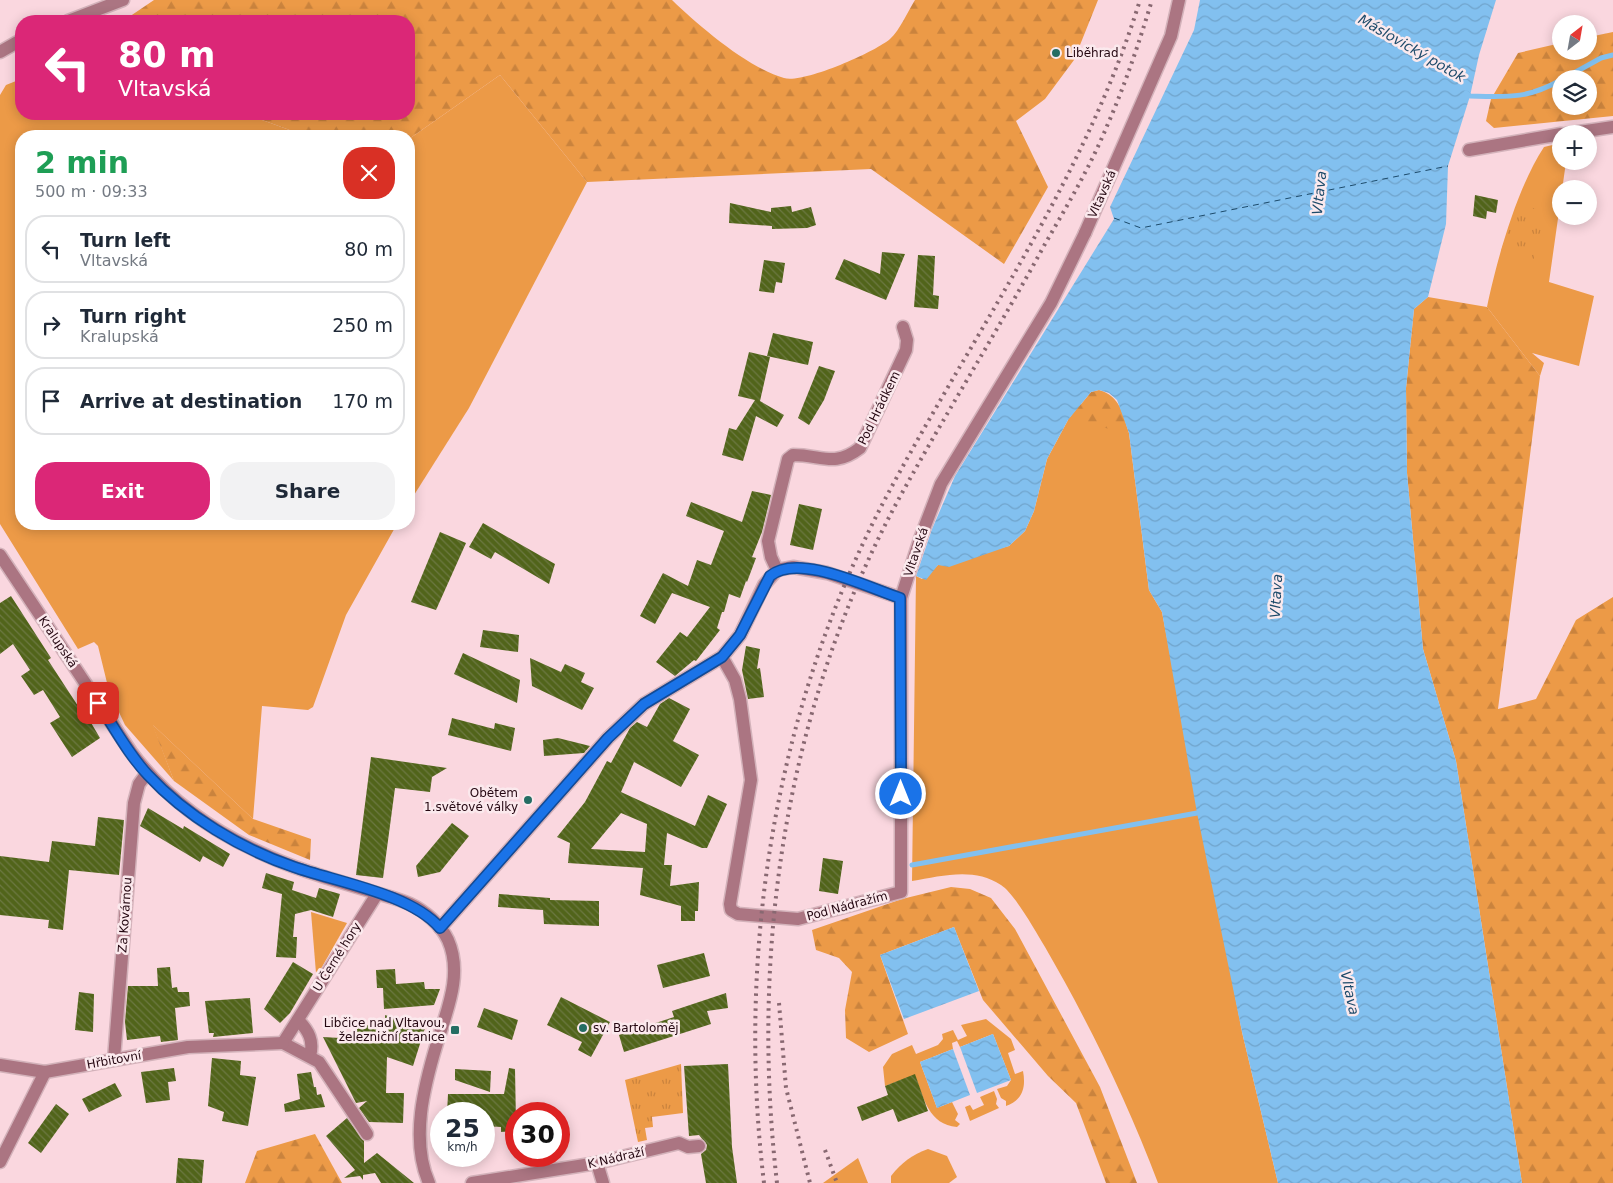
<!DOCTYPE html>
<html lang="en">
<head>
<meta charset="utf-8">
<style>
  :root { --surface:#fff; --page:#f2f2f3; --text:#1f2937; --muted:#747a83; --line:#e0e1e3; --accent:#db2777 }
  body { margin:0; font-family:"DejaVu Sans",sans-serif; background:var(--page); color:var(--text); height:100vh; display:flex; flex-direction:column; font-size:19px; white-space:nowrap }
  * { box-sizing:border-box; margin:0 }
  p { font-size:16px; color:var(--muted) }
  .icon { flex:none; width:28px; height:28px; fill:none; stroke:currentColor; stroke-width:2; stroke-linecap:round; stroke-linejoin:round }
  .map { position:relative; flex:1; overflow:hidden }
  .sheet { position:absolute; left:15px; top:130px; width:400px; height:400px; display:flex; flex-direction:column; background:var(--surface); border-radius:20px; box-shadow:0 2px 12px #0003 }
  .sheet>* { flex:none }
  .top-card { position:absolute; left:15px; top:15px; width:400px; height:105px; border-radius:20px; box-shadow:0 2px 12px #0003; background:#db2777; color:#fff; overflow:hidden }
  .needle { width:32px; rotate:31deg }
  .buttons { position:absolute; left:1552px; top:15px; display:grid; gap:10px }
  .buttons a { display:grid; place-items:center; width:45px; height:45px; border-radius:50%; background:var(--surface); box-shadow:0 2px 12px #0003; font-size:25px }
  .speed { position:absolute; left:430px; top:1102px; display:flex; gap:10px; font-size:25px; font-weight:700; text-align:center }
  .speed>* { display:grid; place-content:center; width:65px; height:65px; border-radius:50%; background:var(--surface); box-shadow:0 2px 12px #0003; line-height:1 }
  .speed small { font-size:12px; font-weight:400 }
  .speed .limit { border:8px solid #d22; background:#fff; color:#111 }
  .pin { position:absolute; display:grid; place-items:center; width:42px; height:42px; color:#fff; margin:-21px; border-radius:10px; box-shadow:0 2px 8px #0006 }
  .me { position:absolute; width:55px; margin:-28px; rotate:0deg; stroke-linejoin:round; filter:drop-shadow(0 0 4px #0008) }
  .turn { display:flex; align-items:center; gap:18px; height:105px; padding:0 20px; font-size:22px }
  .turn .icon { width:65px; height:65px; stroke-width:2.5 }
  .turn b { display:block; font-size:35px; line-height:42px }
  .round { display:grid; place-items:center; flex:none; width:52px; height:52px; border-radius:20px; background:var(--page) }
  .head { display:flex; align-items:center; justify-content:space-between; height:85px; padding:0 20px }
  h1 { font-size:30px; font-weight:700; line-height:38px; color:#1e9e55 }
  .primary-button { display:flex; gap:10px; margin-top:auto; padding:10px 20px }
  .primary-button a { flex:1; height:58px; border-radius:20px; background:var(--accent); color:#fff; font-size:20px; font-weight:700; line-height:58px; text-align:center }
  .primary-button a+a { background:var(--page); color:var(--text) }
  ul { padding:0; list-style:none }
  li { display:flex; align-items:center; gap:15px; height:68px; margin:0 10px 8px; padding:0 10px; border:2px solid var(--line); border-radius:20px }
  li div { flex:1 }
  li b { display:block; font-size:19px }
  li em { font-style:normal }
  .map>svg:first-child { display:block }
  .grass { fill:#ec9a47 }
  .forest { fill:url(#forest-firs); fill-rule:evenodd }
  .park { fill:url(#park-tufts) }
  .water { fill:url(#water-waves) }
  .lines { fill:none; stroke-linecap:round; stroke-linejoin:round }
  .stream { stroke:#82c0ef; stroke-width:5 }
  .ferry { stroke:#1c4a6a; stroke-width:1; stroke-dasharray:6 5; stroke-linecap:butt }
  .building { fill:url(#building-back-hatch); fill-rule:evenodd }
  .minor-casing { stroke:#d3b2ba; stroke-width:15 }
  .tertiary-casing { stroke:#d3b2ba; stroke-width:15 }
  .minor { stroke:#ab7582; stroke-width:12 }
  .tertiary { stroke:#ab7582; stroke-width:12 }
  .rail { stroke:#886871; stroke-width:4; stroke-dasharray:2.5 5; stroke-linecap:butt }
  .route-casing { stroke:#114b97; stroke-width:12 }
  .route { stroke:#1a73e8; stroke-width:9 }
  .poi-dot { fill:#256d63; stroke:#fbe9ed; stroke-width:2 }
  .labels { text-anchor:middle; stroke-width:5; stroke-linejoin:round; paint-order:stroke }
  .poi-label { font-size:12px; fill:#240711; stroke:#fbe9ed; text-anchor:start }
  .street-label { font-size:12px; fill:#240711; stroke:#fbe9ed }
  .water-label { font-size:14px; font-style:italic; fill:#1c4a6a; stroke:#fbe9ed }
</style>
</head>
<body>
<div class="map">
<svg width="1613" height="1183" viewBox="0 0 1613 1183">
  <defs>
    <pattern id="forest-firs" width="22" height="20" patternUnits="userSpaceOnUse" patternTransform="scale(1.25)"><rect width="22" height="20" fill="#ec9a47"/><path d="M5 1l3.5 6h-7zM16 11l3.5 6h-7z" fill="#ca833d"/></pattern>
    <pattern id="park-tufts" width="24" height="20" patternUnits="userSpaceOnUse" patternTransform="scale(1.25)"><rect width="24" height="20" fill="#ec9a47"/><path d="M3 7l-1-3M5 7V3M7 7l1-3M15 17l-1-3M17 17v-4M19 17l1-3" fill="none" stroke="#ca833d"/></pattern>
    <pattern id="water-waves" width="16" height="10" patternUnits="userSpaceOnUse" patternTransform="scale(1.25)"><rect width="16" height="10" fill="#82c0ef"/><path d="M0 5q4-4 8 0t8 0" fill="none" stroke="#70a4cc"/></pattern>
    <pattern id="building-back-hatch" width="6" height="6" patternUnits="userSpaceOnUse" patternTransform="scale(1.25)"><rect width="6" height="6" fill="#51641a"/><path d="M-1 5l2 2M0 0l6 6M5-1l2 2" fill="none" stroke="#6c7842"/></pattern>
  </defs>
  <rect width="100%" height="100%" fill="#fad7df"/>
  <!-- grass -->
  <g class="grass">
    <polygon points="500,75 587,182 469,408 409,503 409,139"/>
    <polygon points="21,79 21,114 246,114 306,136 21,136 21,524 397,524 346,615 313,707 308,710 262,706 253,819 153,725 174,781 125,725 109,691 98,646 94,642 78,649 0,524 0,95 6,85"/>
    <path d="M1561,143V161L1566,162L1549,282L1594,296L1579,366L1532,353L1544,363L1540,376L1487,307C1497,259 1517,188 1544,147Z"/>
    <path d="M1080,404L1129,433L1149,590L1162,612L1242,1032L1278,1183H1158C1127,1101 1089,1023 1045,947C1036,932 1015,894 1001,885C974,867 942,876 912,881L916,576L922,579L938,565L1009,546L1025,531L1034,511L1047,459L1068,420Z"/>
    <polygon points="311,912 347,923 318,974 316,973"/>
    <path d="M986,1019L1011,1039L1015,1050L1008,1053L1015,1074L1023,1071C1026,1087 1023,1100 1006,1106V1101L1001,1098L997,1089L1007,1086L1011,1080L993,1034L960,1047L957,1041L952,1043L953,1049L920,1062L937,1108L952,1102L958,1114L955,1120L960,1124L957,1127C929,1125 923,1097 915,1075L885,1086L883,1067L892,1054L912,1045L916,1054L938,1045L943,1039L942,1034L953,1030L958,1040L967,1036L961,1025Z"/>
    <polygon points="994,1091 997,1099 996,1104 999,1108 970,1121 965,1107 970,1105 973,1110 984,1105 980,1097"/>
    <path d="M928,1149L947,1156L957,1177L949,1183H891V1176C902,1162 912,1155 928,1149Z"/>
    <polygon points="858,1158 868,1183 823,1183"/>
  </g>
  <!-- forest -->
  <g class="forest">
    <path d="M154,0H672C699,26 748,68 784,78C803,84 875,52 890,39C900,30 908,11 915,0H1098L1074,60L1045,99L1016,121L1048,187L1004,264L871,169L587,182L500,75L409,139V136H306L246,114H409V21H123Z"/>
    <path d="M1613,32V116L1494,128L1486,121L1491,99L1518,53L1561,43V51H1589V37ZM1561,79H1589V106H1561Z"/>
    <polygon points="1428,297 1487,307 1540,376 1498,709 1536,699 1576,620 1613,597 1613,1183 1522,1183 1456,761 1423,649 1407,473 1406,388 1414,309"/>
    <path d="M1099,390C1120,396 1123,414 1129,433L1068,420L1091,392Z"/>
    <polygon points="152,724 253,819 311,839 310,860 249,835 174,781"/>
    <polygon points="951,887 970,889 991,898 1015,929 1100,1087 1137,1183 1106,1183 1076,1103 1048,1076 983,1000 954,927 880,955 908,1034 869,1052 846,1038 845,1010 852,972 839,958 816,950 812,930 902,899"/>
    <polygon points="315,1134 342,1183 245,1183 257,1151"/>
  </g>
  <!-- park -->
  <g class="park">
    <polygon points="1518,203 1545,212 1533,262 1501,251"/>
    <polygon points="681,1064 683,1113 652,1117 653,1127 645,1128 647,1140 638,1142 625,1080"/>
  </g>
  <!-- water -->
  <g class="water">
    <polygon points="1200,0 1496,0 1479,55 1470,96 1448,166 1446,224 1428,297 1414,309 1406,388 1407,473 1423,649 1456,761 1522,1183 1278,1183 1242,1032 1197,813 1162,612 1149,590 1129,433 1117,400 1109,393 1099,390 1091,392 1068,420 1047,459 1034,511 1025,531 1009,546 949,567 938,565 926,580 916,576 932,529 955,476 1114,219 1110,207 1194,30"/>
    <polygon points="954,927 979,991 904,1019 880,955"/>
    <polygon points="993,1034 1011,1080 977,1093 960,1047"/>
    <polygon points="953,1049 970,1095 937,1108 920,1062"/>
  </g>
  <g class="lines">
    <!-- stream -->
    <g class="stream">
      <polyline points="1563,79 1601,58 1613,55"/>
      <path d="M1466,93L1470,96C1508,97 1527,99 1561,80"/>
      <polyline points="912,865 1197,813"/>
    </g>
    <!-- ferry -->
    <polyline class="ferry" points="1114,218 1141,228 1448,166"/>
  </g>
  <!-- building -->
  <g class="building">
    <polygon points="1475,195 1498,200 1496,213 1487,211 1486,219 1473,216"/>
    <polygon points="730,203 771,212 771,208 791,206 792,212 811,207 816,225 807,228 772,229 772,226 729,223"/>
    <polygon points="882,252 905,254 886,300 835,279 844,259 880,274"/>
    <polygon points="918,255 935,256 933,295 939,296 938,309 914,307"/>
    <polygon points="764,260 785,263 782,283 776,282 774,293 759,291"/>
    <polygon points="773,333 813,342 808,365 767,356"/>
    <polygon points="749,352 770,357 760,401 784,415 777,427 756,416 743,461 722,455 729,428 736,430 755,400 738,396"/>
    <polygon points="819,366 835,371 824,400 809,425 798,418"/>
    <polygon points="752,491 771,495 762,532 752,557 756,558 747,582 746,581 740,598 729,594 724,612 722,612 717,628 720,630 696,661 694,660 675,676 656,662 680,632 687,637 710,607 672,593 655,624 640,616 663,573 688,586 697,560 711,565 724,531 686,516 691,502 742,522"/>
    <polygon points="799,504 822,509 813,550 790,545"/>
    <polygon points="483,523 555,564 549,584 495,552 491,559 469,547"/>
    <polygon points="440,532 466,543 436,610 411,602"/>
    <polygon points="11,596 51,658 48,660 78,706 80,704 100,738 72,757 50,723 60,717 43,690 34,695 21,676 30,670 13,644 0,654 0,603"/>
    <polygon points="483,630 519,635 518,652 480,647"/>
    <polygon points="746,646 760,649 757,669 760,668 764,697 748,699 742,670"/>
    <polygon points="463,653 520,680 517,703 454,674"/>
    <polygon points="530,658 561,672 565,664 585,673 581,682 594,688 582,710 532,686"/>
    <path d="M669,698L690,709L673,741L699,755L681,787L634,762L621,792L695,826L708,795L727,804L707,848H702L667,833L664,865H672L670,886L699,882L698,911H695V921H681V906L640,895L643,868L568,863L570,843L557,837L585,802L607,761L611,763L630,728L637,722L647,727L660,704ZM621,813L647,824L645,852L591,849Z"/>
    <polygon points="452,718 494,729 495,723 515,728 511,751 448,735"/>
    <polygon points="558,738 590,746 584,753 544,756 543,740"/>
    <polygon points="371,757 447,768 432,777 430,792 395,788 383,878 356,875"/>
    <polygon points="148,808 183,829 184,826 230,854 223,867 203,856 200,862 140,826"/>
    <polygon points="98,817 124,820 119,875 69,870 63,930 48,928 49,920 0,915 0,856 49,862 52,841 95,846"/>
    <polygon points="452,823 469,836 440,872 418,877 416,866"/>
    <polygon points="823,858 843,861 838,894 819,891"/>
    <polygon points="266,873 294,882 292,890 316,898 319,888 340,894 333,917 311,910 295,914 293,937 297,937 296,958 276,957 282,894 262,888"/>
    <polygon points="499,894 550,898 550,900 599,901 599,926 544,924 543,910 498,907"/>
    <polygon points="704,953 710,976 663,988 657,965"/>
    <polygon points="293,962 313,974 290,1013 280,1023 264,1009"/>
    <polygon points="170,967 172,988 177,987 178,992 189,992 190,1006 175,1008 178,1040 161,1042 160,1036 127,1040 125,1022 128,986 158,986 157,968"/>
    <polygon points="395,969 396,984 424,982 425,989 440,989 434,1005 384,1009 383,988 377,988 376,970"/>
    <polygon points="79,992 94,994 93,1032 75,1030"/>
    <polygon points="726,993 728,1008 707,1011 711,1024 624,1052 619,1035 674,1017 672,1011"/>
    <polygon points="561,997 610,1022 591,1057 578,1050 582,1042 547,1025"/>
    <polygon points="250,998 253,1033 213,1037 214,1033 209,1033 205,1001"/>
    <polygon points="484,1008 518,1020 512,1040 477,1027"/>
    <polygon points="385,1015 425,1028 413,1066 387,1057 386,1093 404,1093 403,1123 369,1122 359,1108 367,1101 356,1103 323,1037 357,1039 357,1025 385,1026"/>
    <polygon points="212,1058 241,1061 240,1075 256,1077 248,1126 222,1121 224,1112 208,1106"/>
    <polygon points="728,1064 732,1147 737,1183 706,1183 701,1154 706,1150 707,1145 699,1135 689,1136 684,1066"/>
    <polygon points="174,1068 176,1081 168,1082 170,1100 146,1103 141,1072"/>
    <polygon points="509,1068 515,1069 516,1123 514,1123 514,1131 501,1132 501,1127 484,1126 484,1114 447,1114 448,1094 504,1094"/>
    <polygon points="455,1069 491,1071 490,1092 455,1080"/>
    <polygon points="311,1072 314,1087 316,1087 317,1095 321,1094 325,1107 285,1112 284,1104 300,1099 297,1074"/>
    <polygon points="915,1074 928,1111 898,1122 893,1109 862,1121 857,1107 888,1095 885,1086"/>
    <polygon points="115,1083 122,1096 89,1112 82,1099"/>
    <polygon points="56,1104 69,1114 41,1153 28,1143"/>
    <polygon points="347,1118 364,1141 364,1163 377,1153 414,1183 381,1183 375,1173 363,1175 363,1180 360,1176 344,1178 355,1170 326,1136"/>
    <polygon points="178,1158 204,1160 202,1183 176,1183"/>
  </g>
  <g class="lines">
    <defs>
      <g id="minor">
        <polyline points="1085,233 1171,36 1179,0"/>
        <path d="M777,570L771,557L768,541L788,459L793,455C822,455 834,468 860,448L906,350L907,340L903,327"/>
        <polyline points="722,657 735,680 740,699 751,780 730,904 731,910 738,914 798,919 901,892 901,598"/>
        <path d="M298,1020C309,1031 314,1041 310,1056"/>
        <polyline points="283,1043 377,894"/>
        <polyline points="283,1043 319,1062 367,1134"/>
        <polyline points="114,1059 134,803 139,784 147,773"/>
        <polyline points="0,1065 45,1072 188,1047 283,1043"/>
        <polyline points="0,1162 45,1072"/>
        <polyline points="597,1163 603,1183"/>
        <polyline points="472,1183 597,1163 679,1143 688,1147 699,1146"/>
      </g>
      <g id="tertiary">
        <polyline points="68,21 123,0"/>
        <polyline points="0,52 21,40"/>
        <polyline points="1566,134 1613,127"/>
        <polyline points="1469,150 1561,134"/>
        <path d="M0,555L131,752C164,796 207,828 257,851C292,868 330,879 367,890C381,895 397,898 410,904C425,911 441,925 448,940C463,974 447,1010 437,1043C424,1086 410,1140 429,1183"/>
        <polyline points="440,928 608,738 644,704 722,657 740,635 764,585 777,570 793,567 827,573 901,598 920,539 941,484 1051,303 1085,233"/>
      </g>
    </defs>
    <!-- minor casing -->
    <use href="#minor" class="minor-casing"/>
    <!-- tertiary casing -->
    <use href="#tertiary" class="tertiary-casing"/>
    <!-- minor -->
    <use href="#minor" class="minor"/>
    <!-- tertiary -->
    <use href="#tertiary" class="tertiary"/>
    <!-- rail -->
    <g class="rail">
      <polyline points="779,1003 786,1088 810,1183"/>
      <polyline points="825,1150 837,1183"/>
      <path d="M764,1183C736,952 775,710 883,503C971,336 1084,182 1140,0"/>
      <path d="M777,1183C750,950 785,712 896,504C944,416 997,332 1045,244C1067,206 1090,167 1107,126C1125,85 1139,43 1152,0"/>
    </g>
  </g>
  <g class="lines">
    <defs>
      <path id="route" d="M98,703C114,727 128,754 148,775C186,816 241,849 294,867C337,882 411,894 440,928L608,738L644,704L722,657L740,635L770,576C798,552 869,588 900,598L901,794"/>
    </defs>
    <!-- route casing -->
    <use href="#route" class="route-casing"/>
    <!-- route -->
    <use href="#route" class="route"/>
  </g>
  <!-- markers -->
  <g class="poi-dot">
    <circle cx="1056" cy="53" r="5"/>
    <circle cx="528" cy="800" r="5"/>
    <circle cx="583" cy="1028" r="5"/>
    <rect x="450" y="1025" width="10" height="10" rx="2.5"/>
  </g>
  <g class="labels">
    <!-- poi labels -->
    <g class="poi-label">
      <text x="1066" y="57">Liběhrad</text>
      <text x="518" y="797" text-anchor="end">Obětem<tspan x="518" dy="14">1.světové války</tspan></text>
      <text x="445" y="1027" text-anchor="end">Libčice nad Vltavou,<tspan x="445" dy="14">železniční stanice</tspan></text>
      <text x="593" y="1032">sv. Bartoloměj</text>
    </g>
    <!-- street labels -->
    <g class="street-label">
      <text transform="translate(1102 194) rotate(-66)" y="4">Vltavská</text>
      <text transform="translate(879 408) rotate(-64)" y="4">Pod Hrádkem</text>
      <text transform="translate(916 552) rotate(-71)" y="4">Vltavská</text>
      <text transform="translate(58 642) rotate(56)" y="4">Kralupská</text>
      <text transform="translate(847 906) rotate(-15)" y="4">Pod Nádražím</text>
      <text transform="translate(125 915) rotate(-86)" y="4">Za Kovárnou</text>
      <text transform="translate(337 957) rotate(-58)" y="4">U Černé hory</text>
      <text transform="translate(114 1060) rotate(-10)" y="4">Hřbitovní</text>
      <text transform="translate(616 1158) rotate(-13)" y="4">K Nádraží</text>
    </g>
    <!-- water labels -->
    <g class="water-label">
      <text transform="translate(1412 48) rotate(30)" y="5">Máslovický potok</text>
      <text transform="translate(1319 193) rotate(-84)" y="5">Vltava</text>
      <text transform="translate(1276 596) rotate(-87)" y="5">Vltava</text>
      <text transform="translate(1350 993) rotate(78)" y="5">Vltava</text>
    </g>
  </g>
</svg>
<div class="buttons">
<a><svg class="needle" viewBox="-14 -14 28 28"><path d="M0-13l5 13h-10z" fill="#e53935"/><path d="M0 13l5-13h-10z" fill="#747a83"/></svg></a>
<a><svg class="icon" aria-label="layers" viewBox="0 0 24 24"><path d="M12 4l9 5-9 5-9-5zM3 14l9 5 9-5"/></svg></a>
<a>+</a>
<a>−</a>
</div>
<div class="speed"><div>25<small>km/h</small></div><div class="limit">30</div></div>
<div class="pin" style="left:98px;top:703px;background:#d93025"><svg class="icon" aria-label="arrive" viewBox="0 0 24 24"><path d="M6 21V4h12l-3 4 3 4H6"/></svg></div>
<svg class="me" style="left:901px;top:794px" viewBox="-20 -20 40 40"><circle r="17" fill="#1a73e8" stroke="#fff" stroke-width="3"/><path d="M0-11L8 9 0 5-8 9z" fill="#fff"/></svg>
<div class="top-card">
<div class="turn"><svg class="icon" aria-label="left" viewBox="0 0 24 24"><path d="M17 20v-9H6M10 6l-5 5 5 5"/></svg><div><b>80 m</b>Vltavská</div></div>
</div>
<section class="sheet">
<div class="head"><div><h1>2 min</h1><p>500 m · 09:33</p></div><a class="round" style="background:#d93025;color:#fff"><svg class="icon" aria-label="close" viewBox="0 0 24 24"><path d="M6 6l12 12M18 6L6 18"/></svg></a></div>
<ul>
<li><svg class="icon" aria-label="left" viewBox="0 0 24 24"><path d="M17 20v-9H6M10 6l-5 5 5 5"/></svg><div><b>Turn left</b><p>Vltavská</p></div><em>80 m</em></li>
<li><svg class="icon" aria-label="right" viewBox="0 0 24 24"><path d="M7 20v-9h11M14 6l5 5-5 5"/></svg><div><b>Turn right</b><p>Kralupská</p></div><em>250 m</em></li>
<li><svg class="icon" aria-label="arrive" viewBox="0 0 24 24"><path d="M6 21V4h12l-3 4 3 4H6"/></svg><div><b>Arrive at destination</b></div><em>170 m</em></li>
</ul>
<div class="primary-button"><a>Exit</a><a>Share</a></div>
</section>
</div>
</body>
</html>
